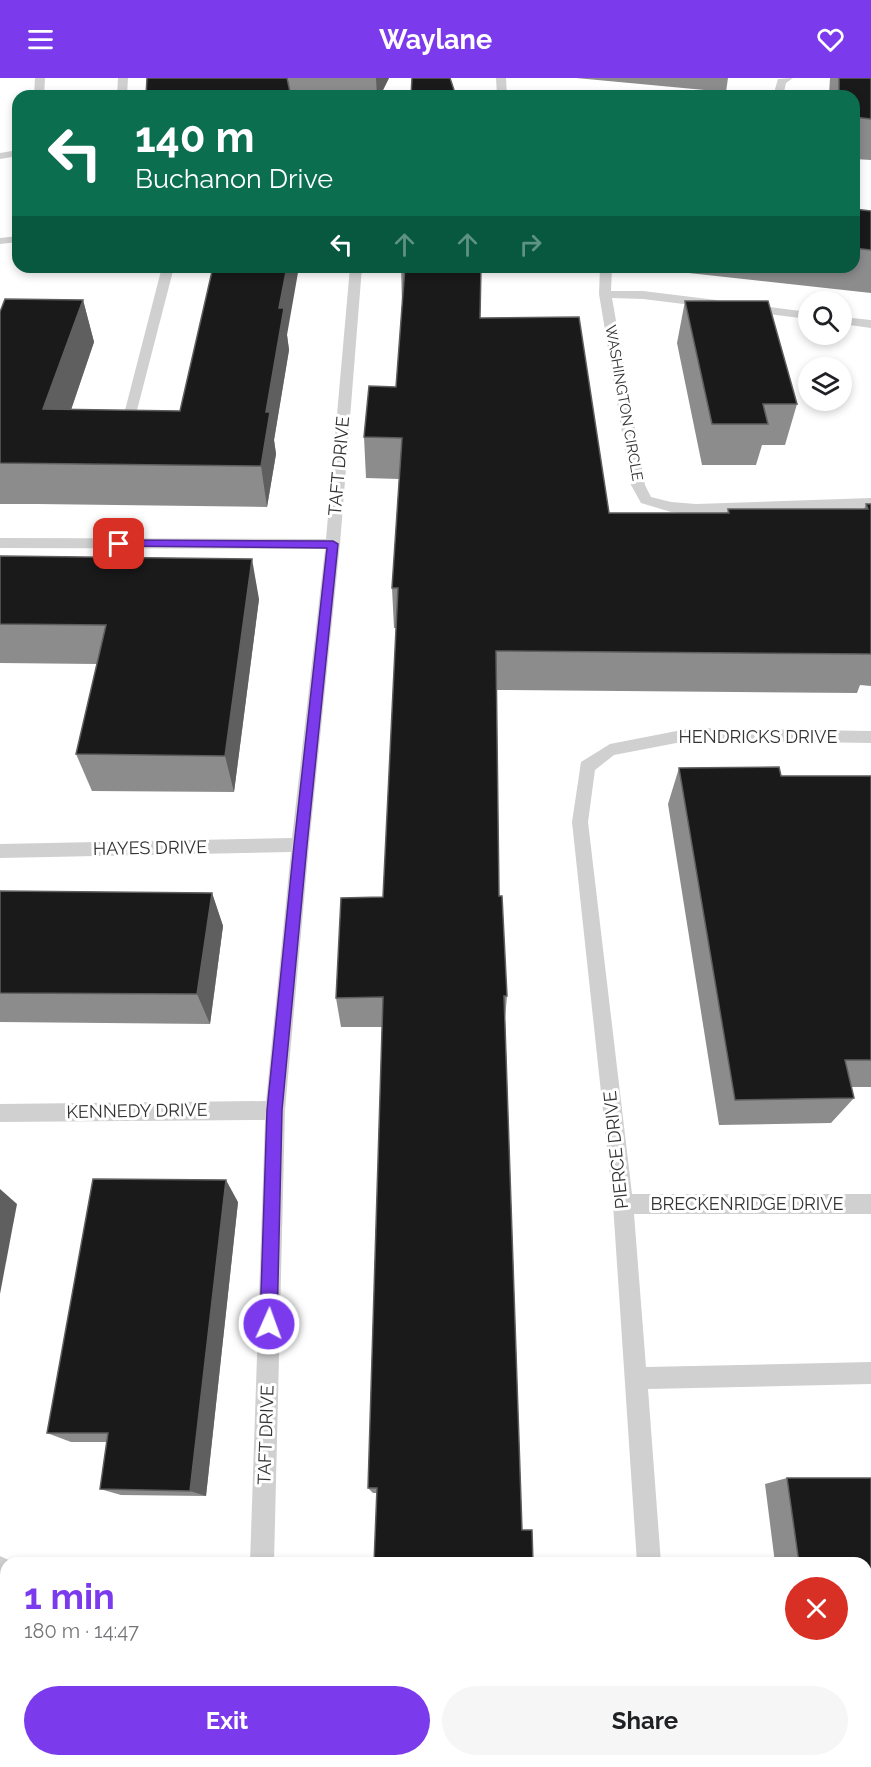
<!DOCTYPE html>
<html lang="en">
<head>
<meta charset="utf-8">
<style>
  :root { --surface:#fff; --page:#f6f6f6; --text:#202124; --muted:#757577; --accent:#7c3aed }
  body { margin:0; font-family:Raleway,sans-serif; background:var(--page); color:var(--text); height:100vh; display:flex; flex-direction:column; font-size:22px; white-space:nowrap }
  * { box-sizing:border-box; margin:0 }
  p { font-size:20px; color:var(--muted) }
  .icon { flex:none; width:33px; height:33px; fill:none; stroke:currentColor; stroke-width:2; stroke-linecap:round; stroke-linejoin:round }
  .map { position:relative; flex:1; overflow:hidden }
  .side { position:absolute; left:0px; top:1479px; width:872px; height:210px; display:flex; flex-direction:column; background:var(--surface); border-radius:18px 18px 0 0; box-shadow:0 3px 9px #0003 }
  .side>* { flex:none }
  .hud { position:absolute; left:12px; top:12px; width:848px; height:183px; border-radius:18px; box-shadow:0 3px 9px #0003; background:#0b6e4f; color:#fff; overflow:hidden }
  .fabs { position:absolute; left:798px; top:213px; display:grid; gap:12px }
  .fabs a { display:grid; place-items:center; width:54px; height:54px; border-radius:50%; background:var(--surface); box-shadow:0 3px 9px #0003; font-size:30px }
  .pin { position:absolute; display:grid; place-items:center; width:51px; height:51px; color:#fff; margin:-26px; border-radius:12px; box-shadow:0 3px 9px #0006 }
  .me { position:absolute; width:66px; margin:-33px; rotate:2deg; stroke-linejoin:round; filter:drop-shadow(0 0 4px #0008) }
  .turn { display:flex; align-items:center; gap:21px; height:126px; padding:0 24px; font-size:27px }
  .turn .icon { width:78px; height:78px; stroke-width:2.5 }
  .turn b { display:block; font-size:42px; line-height:51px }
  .lanes { display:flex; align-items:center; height:57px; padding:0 24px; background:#0003; justify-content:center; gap:30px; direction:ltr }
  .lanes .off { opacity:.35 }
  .round { display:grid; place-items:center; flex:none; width:63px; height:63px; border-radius:32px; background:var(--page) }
  .summary { display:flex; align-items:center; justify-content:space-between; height:102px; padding:0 24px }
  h1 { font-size:36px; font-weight:700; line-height:45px; color:var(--accent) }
  .action { display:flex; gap:12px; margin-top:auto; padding:12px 24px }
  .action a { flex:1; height:69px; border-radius:36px; background:var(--accent); color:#fff; font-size:24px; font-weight:700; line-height:69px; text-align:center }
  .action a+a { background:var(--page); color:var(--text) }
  header { display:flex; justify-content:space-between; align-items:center; height:78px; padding:0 24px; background:var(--accent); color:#fff; font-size:27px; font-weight:700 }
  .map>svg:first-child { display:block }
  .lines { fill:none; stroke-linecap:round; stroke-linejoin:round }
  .lane { fill:#d0d0d0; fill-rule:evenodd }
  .wall { fill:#8c8c8c }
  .shaded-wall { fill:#5f5f5f }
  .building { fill:#1a1a1a; stroke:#5f5f5f; stroke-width:1.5 }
  .route { fill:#7c3aed; stroke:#51269a; stroke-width:1.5 }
  .labels { text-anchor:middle; stroke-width:6; stroke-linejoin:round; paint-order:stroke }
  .far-street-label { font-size:15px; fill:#333; stroke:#fff }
  .street-label { font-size:18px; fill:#333; stroke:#fff }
</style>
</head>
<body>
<header><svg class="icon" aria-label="menu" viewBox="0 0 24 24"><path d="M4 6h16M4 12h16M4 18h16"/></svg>Waylane<svg class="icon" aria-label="heart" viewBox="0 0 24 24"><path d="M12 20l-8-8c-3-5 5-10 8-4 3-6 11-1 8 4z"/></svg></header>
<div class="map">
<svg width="871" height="1689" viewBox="0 0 871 1689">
  <rect width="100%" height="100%" fill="#fff"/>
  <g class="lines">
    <!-- lane -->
    <g class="lane">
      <polygon points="35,0 45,0 44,18 34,18"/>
      <polygon points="118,0 128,0 127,18 117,18"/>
      <polygon points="496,0 506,0 507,18 497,18"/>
      <polygon points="793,0 786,5 783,18 773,18 778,1"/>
      <polygon points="18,72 18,78 0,81 0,75"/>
      <polygon points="18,158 18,164 0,166 0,160"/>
      <polygon points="162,189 174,189 135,340 129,344 123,340"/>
      <polygon points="350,189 362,189 340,466 309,767 285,1032 274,1485 250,1485 265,1042 0,1044 0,1026 266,1023 291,774 0,780 0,766 292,760 325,471 0,470 0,460 326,461"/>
      <polygon points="600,189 612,189 611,213 643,213 716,222 722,226 716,230 643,221 612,220 645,407 651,419 671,424 696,426 871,420 871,430 696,436 671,434 641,425 631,407 627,385 599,216"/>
      <polygon points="747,226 808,234 808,241 743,233 743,227"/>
      <polygon points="842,239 871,242 871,250 842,246"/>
      <polygon points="692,650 871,653 871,665 692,662 614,677 595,692 588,744 632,1116 871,1116 871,1136 634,1136 646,1289 871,1284 871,1306 648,1311 661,1485 637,1485 613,1126 572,744 581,684 610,666"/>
      <polygon points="0,1478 15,1485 6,1485 6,1504 0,1502"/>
      <polygon points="231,1683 257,1683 256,1689 230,1689"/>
      <polygon points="650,1683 676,1683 677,1689 651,1689"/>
    </g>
  </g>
  <!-- wall -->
  <g class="wall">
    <polygon points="147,0 389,0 380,18 146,18"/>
    <polygon points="576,0 728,0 726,14"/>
    <polygon points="830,0 871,0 871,82 854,81 854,18 829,18"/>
    <polygon points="854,131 871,133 871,215 634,189 854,189"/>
    <polygon points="401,189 481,189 480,240 609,435 727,435 728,431 864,431 866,426 871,426 871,608 860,607 857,615 496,612 499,818 507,918 505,941 522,1452 533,1485 377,1415 373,1415 368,1410 382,949 341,949 336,920 383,819 396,550 394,550 392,510 399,401 366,400 364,359 396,309 402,226"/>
    <polygon points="83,222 94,264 71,332 180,333 287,257 289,272 274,362 276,376 267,429 37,426 0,426 0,234"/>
    <polygon points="685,223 797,326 785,367 762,367 756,387 702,387 677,265"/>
    <polygon points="0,478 259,521 234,714 92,713 76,676 97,586 0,585"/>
    <polygon points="679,690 781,698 871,698 871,1009 851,1009 854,1020 831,1045 719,1047 668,726"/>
    <polygon points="0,813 212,815 223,848 210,946 0,944"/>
    <polygon points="238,1124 206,1418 121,1417 100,1411 107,1364 71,1364 47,1355"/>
    <polygon points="787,1400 871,1400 871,1689 802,1689 801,1683 866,1683 866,1485 775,1485 765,1406"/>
  </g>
  <!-- shaded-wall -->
  <g class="shaded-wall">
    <polygon points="376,0 389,0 380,18 377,18"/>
    <polygon points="287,189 299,189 287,257 289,272 274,362 276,376 267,429 261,388 266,334 279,230"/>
    <polygon points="83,222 94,264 57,373 43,331"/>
    <polygon points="252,481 259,521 234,714 225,678"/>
    <polygon points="212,815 223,848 210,946 197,916"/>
    <polygon points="226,1102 238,1124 206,1418 190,1413"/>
    <polygon points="0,1111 17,1126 0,1216"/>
    <polygon points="0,1630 6,1633 6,1657 0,1655"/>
    <polygon points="64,1683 119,1683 133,1689 77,1689"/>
  </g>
  <!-- building -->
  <g class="building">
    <polygon points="147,0 287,0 291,18 146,18"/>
    <polygon points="412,0 450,0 456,18 411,18"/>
    <polygon points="839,0 871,0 871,41 854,39 854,18 839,18"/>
    <polygon points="854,131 871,133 871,172 854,170"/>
    <polygon points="213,189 287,189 279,230 284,230 266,334 270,334 261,388 0,385 0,234 5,221 83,222 43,331 180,333"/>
    <polygon points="405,189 481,189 480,240 579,239 609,435 729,435 728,431 868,431 866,426 871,426 871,576 496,573 499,818 502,818 507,918 504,918 522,1452 532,1452 533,1485 374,1485 377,1410 368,1410 383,919 336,920 341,820 383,819 398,510 392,510 402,360 364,359 369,308 396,309"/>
    <polygon points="685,223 768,223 797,326 763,326 768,346 712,346"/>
    <polygon points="0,478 252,481 225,678 76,676 106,547 0,546"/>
    <polygon points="779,689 781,698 871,698 871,982 845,982 854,1020 735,1022 679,690"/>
    <polygon points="0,813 212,815 197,916 0,915"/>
    <polygon points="93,1101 226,1102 190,1413 100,1411 108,1355 47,1355"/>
    <polygon points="787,1400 871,1400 871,1689 828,1689 827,1683 866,1683 866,1485 799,1485"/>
    <polygon points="0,1655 6,1657 6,1683 64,1683 77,1689 0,1689"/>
    <rect x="367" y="1683" width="172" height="6"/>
  </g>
  <!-- route -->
  <polygon class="route" points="119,462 333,463 338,466 307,767 282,1032 277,1246 275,1252 269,1255 263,1252 260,1246 267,1032 294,767 327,470 115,468 113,466"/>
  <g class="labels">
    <!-- far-street labels -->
    <g class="far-street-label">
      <text transform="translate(624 325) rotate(80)" y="5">WASHINGTON CIRCLE</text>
    </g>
    <!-- street labels -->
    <g class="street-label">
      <text transform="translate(339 388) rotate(-85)" y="6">TAFT DRIVE</text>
      <text x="758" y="665">HENDRICKS DRIVE</text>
      <text transform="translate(150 770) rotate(-1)" y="6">HAYES DRIVE</text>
      <text transform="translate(137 1033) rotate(-1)" y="6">KENNEDY DRIVE</text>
      <text transform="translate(616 1072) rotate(-96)" y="6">PIERCE DRIVE</text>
      <text x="747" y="1132">BRECKENRIDGE DRIVE</text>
      <text transform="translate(266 1357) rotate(-88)" y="6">TAFT DRIVE</text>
    </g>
  </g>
</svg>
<div class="fabs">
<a><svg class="icon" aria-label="search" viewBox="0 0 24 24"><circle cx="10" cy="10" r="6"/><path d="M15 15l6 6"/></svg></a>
<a><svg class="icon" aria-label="layers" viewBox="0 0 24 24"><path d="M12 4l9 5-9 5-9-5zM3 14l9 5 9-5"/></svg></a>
</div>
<div class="pin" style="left:119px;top:466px;background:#d93025"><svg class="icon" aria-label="arrive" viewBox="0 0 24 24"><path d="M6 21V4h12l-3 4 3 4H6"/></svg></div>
<svg class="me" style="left:269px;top:1246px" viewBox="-20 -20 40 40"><circle r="17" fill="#7c3aed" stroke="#fff" stroke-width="3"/><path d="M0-11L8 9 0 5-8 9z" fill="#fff"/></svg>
<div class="hud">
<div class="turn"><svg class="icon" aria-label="left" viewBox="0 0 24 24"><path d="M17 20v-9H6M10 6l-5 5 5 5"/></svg><div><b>140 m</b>Buchanon Drive</div></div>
<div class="lanes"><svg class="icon" aria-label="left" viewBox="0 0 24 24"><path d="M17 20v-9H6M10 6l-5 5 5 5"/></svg><svg class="icon off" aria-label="ahead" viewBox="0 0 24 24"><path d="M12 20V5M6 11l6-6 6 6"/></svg><svg class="icon off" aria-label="ahead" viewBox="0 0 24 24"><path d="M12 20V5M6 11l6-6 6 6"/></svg><svg class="icon off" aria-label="right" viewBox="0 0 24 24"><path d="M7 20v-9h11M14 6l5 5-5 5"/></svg></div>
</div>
<section class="side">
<div class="summary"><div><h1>1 min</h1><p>180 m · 14:47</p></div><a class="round" style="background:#d93025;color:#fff"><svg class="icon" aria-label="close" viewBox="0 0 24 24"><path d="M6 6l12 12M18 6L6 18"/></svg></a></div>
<div class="action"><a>Exit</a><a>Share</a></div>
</section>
</div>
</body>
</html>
